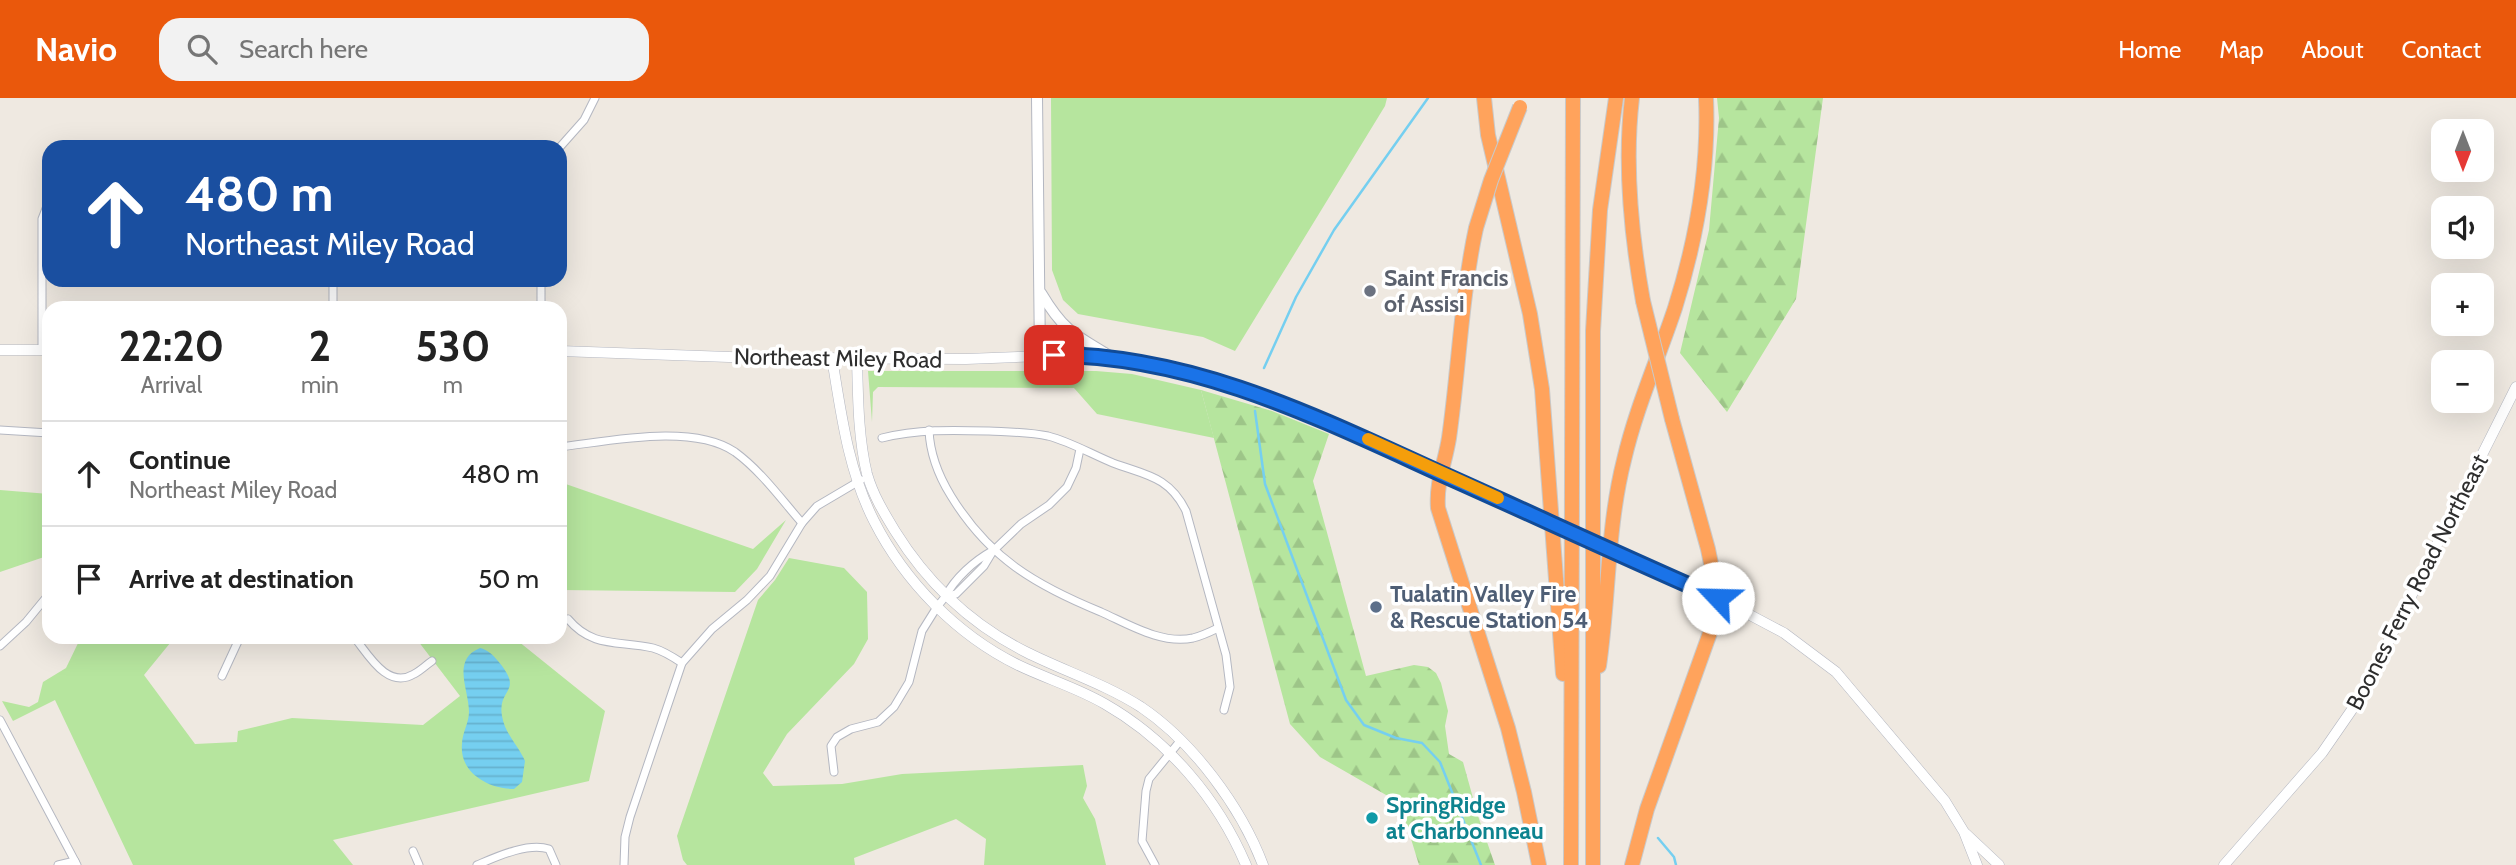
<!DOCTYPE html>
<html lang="en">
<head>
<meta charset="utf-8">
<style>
  :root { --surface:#fff; --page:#f2f2f2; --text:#222; --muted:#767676; --line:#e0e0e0; --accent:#ea580c }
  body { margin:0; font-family:Cabin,sans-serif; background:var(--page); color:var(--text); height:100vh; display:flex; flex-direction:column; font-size:26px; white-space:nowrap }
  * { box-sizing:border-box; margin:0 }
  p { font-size:23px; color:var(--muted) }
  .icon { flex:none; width:38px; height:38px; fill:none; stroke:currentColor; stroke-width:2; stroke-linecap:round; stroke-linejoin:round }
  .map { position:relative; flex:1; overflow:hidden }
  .sheet { position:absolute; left:42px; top:203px; width:525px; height:343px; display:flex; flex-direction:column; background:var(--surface); border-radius:21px; box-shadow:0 7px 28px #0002 }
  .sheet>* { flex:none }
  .top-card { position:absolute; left:42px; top:42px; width:525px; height:147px; border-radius:21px; box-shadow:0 7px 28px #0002; background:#1a4fa0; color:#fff; overflow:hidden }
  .needle { width:46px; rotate:180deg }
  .controls { position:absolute; left:2431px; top:21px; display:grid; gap:14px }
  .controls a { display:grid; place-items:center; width:63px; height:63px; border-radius:14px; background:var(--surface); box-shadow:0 7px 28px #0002; font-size:35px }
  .pin { position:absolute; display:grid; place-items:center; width:60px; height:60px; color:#fff; margin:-30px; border-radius:14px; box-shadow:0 4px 10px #0006 }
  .me { position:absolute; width:77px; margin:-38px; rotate:294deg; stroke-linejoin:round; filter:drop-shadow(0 0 5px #0008) }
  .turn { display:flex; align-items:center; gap:24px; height:147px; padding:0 28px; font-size:32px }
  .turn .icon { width:91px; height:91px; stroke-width:2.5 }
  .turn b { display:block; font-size:49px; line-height:60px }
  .eta { display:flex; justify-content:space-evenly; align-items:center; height:119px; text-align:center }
  .eta b { font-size:42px; font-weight:700; line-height:49px }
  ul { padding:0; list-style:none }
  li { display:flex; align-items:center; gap:21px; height:105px; padding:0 28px; border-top:2px solid var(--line) }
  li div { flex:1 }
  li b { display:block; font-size:26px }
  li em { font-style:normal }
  header { display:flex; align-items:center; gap:42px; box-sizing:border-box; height:98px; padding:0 35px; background:var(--accent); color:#fff }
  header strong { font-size:33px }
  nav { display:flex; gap:38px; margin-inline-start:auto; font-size:24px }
  .search { width:490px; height:63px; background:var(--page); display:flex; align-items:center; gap:18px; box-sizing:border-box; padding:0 24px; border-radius:21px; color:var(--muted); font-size:26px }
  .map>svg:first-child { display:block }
  .grass { fill:#b6e59e }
  .forest { fill:url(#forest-firs) }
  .water { fill:url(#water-rules) }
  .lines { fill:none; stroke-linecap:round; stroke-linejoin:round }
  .stream { stroke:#75cff0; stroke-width:2.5 }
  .minor-casing { stroke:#b4b7c1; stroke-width:9 }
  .tertiary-casing { stroke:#b4b7c1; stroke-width:11 }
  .secondary-casing { stroke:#b4b7c1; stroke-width:12 }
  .motorway-casing { stroke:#c9c9c9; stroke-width:16 }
  .minor { stroke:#fff; stroke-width:7 }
  .tertiary { stroke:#fff; stroke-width:10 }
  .secondary { stroke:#fff; stroke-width:10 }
  .motorway { stroke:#ffa35c; stroke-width:14 }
  .secondary-bridge-casing { stroke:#b4b7c1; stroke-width:12; stroke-linecap:butt }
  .motorway-bridge-casing { stroke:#c9c9c9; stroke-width:16; stroke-linecap:butt }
  .secondary-bridge { stroke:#fff; stroke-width:10 }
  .motorway-bridge { stroke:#ffa35c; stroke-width:14 }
  .route-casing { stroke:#114b97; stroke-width:18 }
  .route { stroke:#1a73e8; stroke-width:12 }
  .slow { stroke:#f59e0b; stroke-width:12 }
  .worship-dot { fill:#6b7280; stroke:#fff; stroke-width:2.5 }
  .service-dot { fill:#5c6f8a; stroke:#fff; stroke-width:2.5 }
  .culture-dot { fill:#0f9aa8; stroke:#fff; stroke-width:2.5 }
  .labels { text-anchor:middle; stroke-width:7; stroke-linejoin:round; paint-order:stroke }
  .worship-label { font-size:23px; font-weight:bold; fill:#5b616d; stroke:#fff; text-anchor:start }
  .street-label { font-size:23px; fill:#2e2e2e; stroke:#fff }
  .service-label { font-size:23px; font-weight:bold; fill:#4e5e75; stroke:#fff; text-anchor:start }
  .culture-label { font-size:23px; font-weight:bold; fill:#0d838f; stroke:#fff; text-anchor:start }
</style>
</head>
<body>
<header>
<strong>Navio</strong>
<div class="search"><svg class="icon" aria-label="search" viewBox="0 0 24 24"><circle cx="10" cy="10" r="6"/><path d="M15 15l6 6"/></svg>Search here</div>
<nav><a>Home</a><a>Map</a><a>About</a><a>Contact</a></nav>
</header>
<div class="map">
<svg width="2516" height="767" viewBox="0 0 2516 767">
  <defs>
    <pattern id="forest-firs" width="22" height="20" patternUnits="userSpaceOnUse" patternTransform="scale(1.75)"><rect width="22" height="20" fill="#b6e59e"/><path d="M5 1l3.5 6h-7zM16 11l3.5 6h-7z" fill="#9dc588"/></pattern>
    <pattern id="water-rules" width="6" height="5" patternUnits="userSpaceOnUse" patternTransform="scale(1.75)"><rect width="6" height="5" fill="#75cff0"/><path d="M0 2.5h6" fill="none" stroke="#66b2ce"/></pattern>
  </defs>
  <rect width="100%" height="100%" fill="#efe9e1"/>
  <!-- grass -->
  <g class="grass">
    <polygon points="1051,0 1387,0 1385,8 1235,253 1203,239 1078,216 1063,202 1052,172"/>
    <polygon points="868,273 1096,273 1132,276 1201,292 1214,340 1097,316 1074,290 878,289 873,294 872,324"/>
    <polygon points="560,384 753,451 786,422 757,471 735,494 560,492"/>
    <polygon points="0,392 49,396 49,462 47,458 0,474"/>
    <polygon points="789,460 844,470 867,494 868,541 854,566 787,636 763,675 773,688 842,686 902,676 1083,667 1087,688 1083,700 1095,721 1106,767 984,767 986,741 956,721 854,760 855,767 687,767 683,762 677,738 758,502 775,482"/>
    <polygon points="81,539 175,539 144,577 195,646 237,644 238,633 292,620 423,627 460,598 415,539 513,539 605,613 589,683 333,742 353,767 133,767 55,602 13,623 2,603 29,609 38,604 43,584 66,570"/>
  </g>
  <!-- forest -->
  <g class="forest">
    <polygon points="1717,0 1823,0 1796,201 1727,314 1680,255 1709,132 1719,20"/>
    <polygon points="1201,292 1272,313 1329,336 1313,383 1366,578 1414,567 1428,569 1436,575 1441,585 1448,613 1445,628 1449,656 1463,664 1478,718 1495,767 1419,767 1400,705 1320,659 1290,626"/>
  </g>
  <!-- water -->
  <path class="water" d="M480,550C488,552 492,556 498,563C525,595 497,589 502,618C505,636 518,647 525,663L522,684L514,691C489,691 459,675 462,646C462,635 469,625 469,614C469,591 451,562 480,550Z"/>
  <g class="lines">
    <!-- stream -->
    <g class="stream">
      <polyline points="1264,270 1296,199 1334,132 1428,0"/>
      <polyline points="1255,313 1265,386 1346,602 1364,627 1396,640 1422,645 1440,664 1481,767"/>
      <polyline points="1658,740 1674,759 1676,767"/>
    </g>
    <defs>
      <g id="minor">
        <polyline points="560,49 584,22 595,0"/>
        <polyline points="333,182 333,210"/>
        <polyline points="541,182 541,210"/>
        <polyline points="42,252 42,121 49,103"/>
        <polyline points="0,332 49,335"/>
        <path d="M929,332C930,357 938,377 951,398C989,460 1035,487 1101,514C1128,526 1162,547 1193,540C1201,538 1210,534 1218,530"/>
        <path d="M882,340C918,331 952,332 989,333C1009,334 1029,334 1048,338C1071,344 1091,356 1113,365C1145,377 1169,378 1186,413L1226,557L1230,589L1224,612"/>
        <path d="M560,349C610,343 693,325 735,354C761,373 781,401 802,425"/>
        <path d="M945,499C955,480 974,463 992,453"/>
        <path d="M568,521C593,551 620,542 653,550C664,553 673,559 682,565"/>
        <path d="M354,539C368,556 387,592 414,576C420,573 426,567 432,563"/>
        <polyline points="0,548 26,524 49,496"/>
        <polyline points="222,578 240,539"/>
        <polyline points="0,622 77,767"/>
        <polyline points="834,674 831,648 837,639 851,631 878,624 894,609 909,584 922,533 937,509 945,499 956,496 984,468 993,453 1021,426 1049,407 1067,389 1076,370 1080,351"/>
        <polyline points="413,753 419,767"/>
        <polyline points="58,767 75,763"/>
        <path d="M477,767C496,759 528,744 549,751L556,767"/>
        <polyline points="624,767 625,739 630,719 682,565 712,531 747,502 770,478 802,425 817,408 861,382"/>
        <polyline points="1155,767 1142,743 1146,693 1149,681 1180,643"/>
      </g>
      <g id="tertiary">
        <polyline points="0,252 49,252"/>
        <polyline points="560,253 757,260 966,261 1040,258"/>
        <path d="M832,260C841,315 848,372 874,423C905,484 957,537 1018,567C1047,581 1078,590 1105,606C1168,642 1218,701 1246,767"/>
        <path d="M857,260C858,298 858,339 867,376C873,397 884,415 895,433C928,486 970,526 1026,554C1064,573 1105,586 1141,609C1193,644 1241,709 1263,767"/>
        <polyline points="1718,500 1784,535 1836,574 1945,703 1964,734 1977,767"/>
        <polyline points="1966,736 1999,767"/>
        <polyline points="2224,767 2322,655 2360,600 2516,289"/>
      </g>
      <g id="secondary">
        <path d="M1037,0L1040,258C1088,255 1135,263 1182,275C1301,304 1410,361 1521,411"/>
        <path d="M1041,195C1063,232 1074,237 1110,258"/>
        <polyline points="1644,467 1718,500"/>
      </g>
      <g id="motorway">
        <polyline points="1484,0 1488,37 1530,216 1542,291 1563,576"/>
        <path d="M1632,0C1624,67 1631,136 1643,203"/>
        <path d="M1476,130C1461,200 1459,270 1449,340C1445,365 1436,384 1438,410L1508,630L1524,694L1539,767"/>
        <path d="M1599,568C1609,500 1607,429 1624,362C1636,310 1658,261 1675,210C1696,143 1709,70 1706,0"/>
        <polyline points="1571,767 1573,0"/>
        <polyline points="1593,767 1593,233 1600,112 1616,0"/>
        <polyline points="1632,767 1647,711 1711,532 1718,500 1708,451 1672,321"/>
      </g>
    </defs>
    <!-- minor casing -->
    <use href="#minor" class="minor-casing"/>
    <!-- tertiary casing -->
    <use href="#tertiary" class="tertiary-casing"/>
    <!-- secondary casing -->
    <use href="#secondary" class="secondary-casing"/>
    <!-- motorway casing -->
    <use href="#motorway" class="motorway-casing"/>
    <!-- minor -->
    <use href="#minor" class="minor"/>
    <!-- tertiary -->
    <use href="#tertiary" class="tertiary"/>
    <!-- secondary -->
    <use href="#secondary" class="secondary"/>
    <!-- motorway -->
    <use href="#motorway" class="motorway"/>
    <defs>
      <polyline id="secondary-bridge" points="1521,411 1644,467"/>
      <g id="motorway-bridge">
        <polyline points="1476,130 1491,82 1520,9"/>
        <polyline points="1643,203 1672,321"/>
      </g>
    </defs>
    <!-- secondary-bridge casing -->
    <use href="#secondary-bridge" class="secondary-bridge-casing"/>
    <!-- motorway-bridge casing -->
    <use href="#motorway-bridge" class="motorway-bridge-casing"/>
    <!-- secondary-bridge -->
    <use href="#secondary-bridge" class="secondary-bridge"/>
    <!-- motorway-bridge -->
    <use href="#motorway-bridge" class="motorway-bridge"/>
  </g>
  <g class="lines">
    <defs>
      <path id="route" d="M1054,257C1193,257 1319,320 1442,376C1534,417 1626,460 1718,500"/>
    </defs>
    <!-- route casing -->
    <use href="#route" class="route-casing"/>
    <!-- route -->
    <use href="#route" class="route"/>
    <!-- slow -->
    <polyline class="slow" points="1368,341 1498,400"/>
  </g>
  <!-- markers -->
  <circle class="worship-dot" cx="1370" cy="193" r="7"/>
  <circle class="service-dot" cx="1376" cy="509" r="7"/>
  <circle class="culture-dot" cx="1372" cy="720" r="7"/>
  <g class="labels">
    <!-- worship labels -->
    <g class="worship-label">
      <text x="1384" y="188">Saint Francis<tspan x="1384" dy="26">of Assisi</tspan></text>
    </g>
    <!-- street labels -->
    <g class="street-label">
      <text transform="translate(838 260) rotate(1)" y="8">Northeast Miley Road</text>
      <text transform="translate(2417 484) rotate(-63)" y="8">Boones Ferry Road Northeast</text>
    </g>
    <!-- service labels -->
    <g class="service-label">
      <text x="1390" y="504">Tualatin Valley Fire<tspan x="1390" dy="26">&amp; Rescue Station 54</tspan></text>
    </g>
    <!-- culture labels -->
    <g class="culture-label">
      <text x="1386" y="715">SpringRidge<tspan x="1386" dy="26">at Charbonneau</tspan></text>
    </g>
  </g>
</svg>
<div class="controls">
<a><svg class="needle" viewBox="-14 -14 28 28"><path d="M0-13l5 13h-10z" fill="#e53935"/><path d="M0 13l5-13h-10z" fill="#767676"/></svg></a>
<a><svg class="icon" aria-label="sound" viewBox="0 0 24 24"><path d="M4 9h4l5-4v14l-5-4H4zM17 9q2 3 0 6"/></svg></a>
<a>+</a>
<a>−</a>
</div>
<div class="pin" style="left:1054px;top:257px;background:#d93025"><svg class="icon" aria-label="arrive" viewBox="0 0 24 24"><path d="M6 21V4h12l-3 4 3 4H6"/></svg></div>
<svg class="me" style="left:1718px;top:500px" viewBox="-20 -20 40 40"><circle r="19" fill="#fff"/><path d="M0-13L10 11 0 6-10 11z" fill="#1a73e8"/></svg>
<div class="top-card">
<div class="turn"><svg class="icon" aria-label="ahead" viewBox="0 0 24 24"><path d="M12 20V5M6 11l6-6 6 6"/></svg><div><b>480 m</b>Northeast Miley Road</div></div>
</div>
<section class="sheet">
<div class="eta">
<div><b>22:20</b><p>Arrival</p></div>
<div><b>2</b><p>min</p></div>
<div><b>530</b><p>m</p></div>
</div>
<ul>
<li><svg class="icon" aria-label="ahead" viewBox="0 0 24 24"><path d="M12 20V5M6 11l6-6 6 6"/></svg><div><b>Continue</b><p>Northeast Miley Road</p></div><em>480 m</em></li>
<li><svg class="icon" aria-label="arrive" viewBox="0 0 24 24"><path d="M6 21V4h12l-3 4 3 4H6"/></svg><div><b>Arrive at destination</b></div><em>50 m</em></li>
</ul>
</section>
</div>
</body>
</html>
